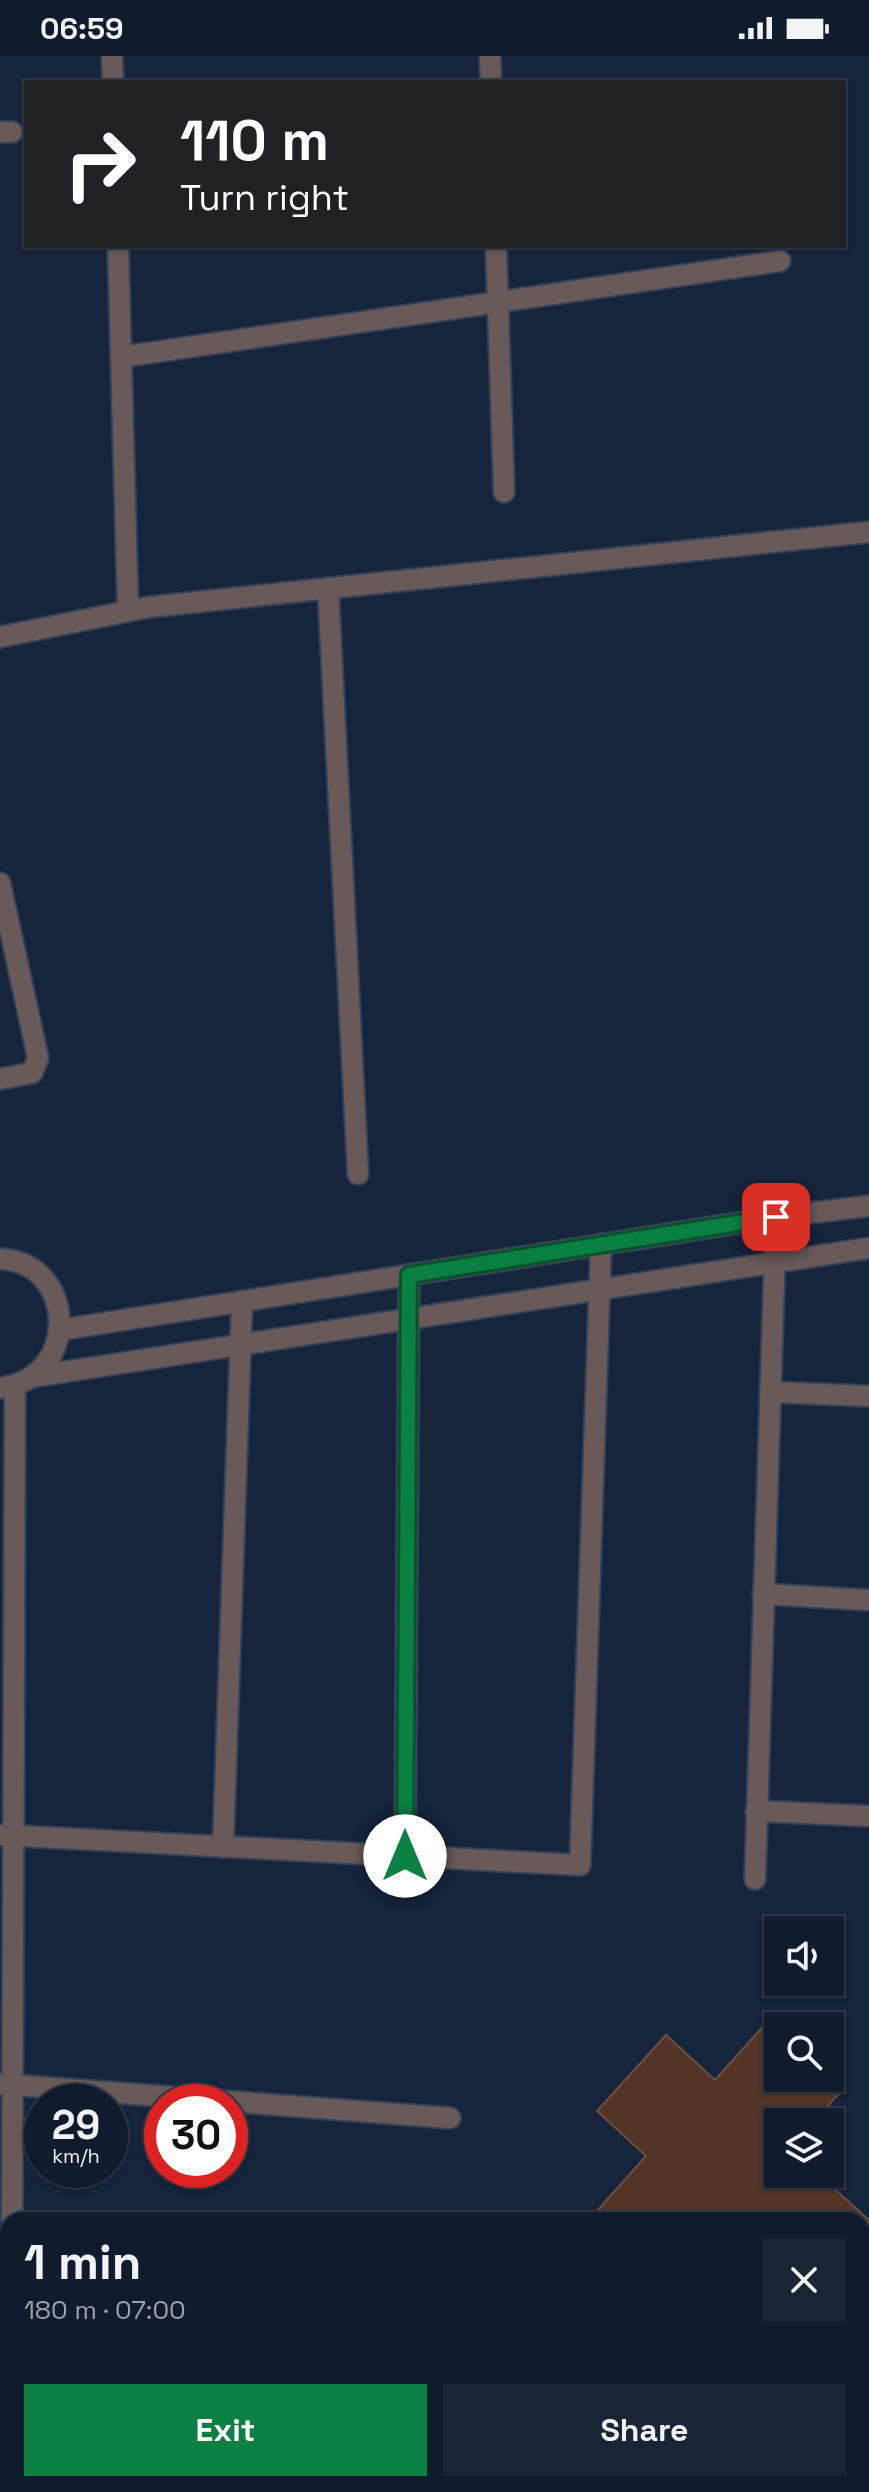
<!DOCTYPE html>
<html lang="en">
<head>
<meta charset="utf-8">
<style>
  :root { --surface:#101c2d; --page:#192535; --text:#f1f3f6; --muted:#9ca1aa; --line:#303a49; --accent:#0b8043 }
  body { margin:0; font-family:"Space Grotesk",sans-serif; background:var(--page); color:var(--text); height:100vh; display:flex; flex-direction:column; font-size:30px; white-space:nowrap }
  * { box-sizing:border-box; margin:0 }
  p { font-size:26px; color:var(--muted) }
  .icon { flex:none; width:44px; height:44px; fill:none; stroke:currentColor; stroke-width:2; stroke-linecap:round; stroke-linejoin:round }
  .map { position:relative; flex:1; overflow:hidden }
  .details { position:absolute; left:0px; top:2156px; width:870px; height:280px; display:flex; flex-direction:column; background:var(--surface); border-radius:24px 24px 0 0; box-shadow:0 2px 6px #0004,0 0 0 2px var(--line) }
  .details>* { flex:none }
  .guide { position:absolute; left:24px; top:24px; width:822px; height:168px; border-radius:0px; box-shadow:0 2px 6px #0004,0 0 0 2px var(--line); background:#202124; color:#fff; overflow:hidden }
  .controls { position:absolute; left:764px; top:1860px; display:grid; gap:16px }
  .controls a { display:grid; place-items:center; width:80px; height:80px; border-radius:0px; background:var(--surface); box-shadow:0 2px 6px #0004,0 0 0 2px var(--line); font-size:40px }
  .speed { position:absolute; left:24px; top:2028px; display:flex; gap:16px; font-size:40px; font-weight:700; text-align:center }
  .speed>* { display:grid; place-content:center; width:104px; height:104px; border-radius:50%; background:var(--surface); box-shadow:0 2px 6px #0004,0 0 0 2px var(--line); line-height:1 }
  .speed small { font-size:20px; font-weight:400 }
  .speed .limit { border:12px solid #d22; background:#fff; color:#111 }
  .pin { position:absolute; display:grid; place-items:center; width:68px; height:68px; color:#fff; margin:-34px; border-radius:16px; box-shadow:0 4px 12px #0006 }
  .me { position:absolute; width:88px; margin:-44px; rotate:0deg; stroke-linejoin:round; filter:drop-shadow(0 0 6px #0008) }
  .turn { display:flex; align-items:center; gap:28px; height:168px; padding:0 24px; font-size:36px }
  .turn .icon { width:104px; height:104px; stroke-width:2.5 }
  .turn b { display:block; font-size:56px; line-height:68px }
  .round { display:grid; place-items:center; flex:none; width:84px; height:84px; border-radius:0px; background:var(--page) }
  .headline { display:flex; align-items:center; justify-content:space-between; height:136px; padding:0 24px }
  h1 { font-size:48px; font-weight:700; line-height:60px }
  .primary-button { display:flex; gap:16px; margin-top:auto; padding:16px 24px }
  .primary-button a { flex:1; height:92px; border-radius:0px; background:var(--accent); color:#fff; font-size:32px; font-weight:700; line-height:92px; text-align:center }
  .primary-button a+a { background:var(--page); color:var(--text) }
  .status { display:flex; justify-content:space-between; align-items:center; height:56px; padding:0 40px; background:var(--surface); direction:ltr }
  .status svg { height:22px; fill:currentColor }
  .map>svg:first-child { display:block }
  .building { fill:#523526; stroke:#6e5040; stroke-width:2 }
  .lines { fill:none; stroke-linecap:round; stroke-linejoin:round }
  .minor-casing { stroke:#334258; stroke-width:24 }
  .minor { stroke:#695958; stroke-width:20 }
  .route-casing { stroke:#07532c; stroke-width:20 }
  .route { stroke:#0b8043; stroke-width:14 }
</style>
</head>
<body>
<div class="status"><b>06:59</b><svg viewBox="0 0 49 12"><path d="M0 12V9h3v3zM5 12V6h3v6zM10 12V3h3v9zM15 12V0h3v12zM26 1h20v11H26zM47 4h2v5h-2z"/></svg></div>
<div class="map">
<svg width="869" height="2436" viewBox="0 0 869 2436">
  <rect width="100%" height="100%" fill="#16253c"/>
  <!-- building -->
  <g class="building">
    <polygon points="768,1965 778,1974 778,2022 830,2022 843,2033 813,2066 778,2066 778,2118 818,2118 869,2164 869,2402 862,2396 862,2164 607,2164 597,2155 646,2100 597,2055 666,1979 715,2024"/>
    <polygon points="584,2428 614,2428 623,2436 576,2436"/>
    <polygon points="681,2428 699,2428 707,2436 674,2436"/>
  </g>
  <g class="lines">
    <defs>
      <g id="minor">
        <polyline points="112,0 113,26"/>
        <polyline points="490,0 491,26"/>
        <polyline points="0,76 12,76"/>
        <polyline points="118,190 128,555"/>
        <polyline points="496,190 504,436"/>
        <polyline points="121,301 780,205"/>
        <polyline points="328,532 358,1118"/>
        <polyline points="0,581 149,551 869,476"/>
        <polyline points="0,827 38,1002 32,1017 0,1023"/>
        <path d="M0,1203C75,1205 83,1321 0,1332"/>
        <polyline points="60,1274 776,1161 869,1150"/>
        <polyline points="31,1321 869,1192"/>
        <polyline points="770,1336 869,1340"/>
        <polyline points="763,1538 869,1544"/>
        <polyline points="756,1755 869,1760"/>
        <polyline points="0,1779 580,1809 601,1188"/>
        <polyline points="223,1791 242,1245"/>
        <polyline points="405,1800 409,1219"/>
        <polyline points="755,1823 776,1161"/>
        <polyline points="0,2028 450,2062"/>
        <polyline points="12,2164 15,1330"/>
        <polyline points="0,2239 8,2240"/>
        <polyline points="11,2436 11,2428"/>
      </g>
    </defs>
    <!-- minor casing -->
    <use href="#minor" class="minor-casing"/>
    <!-- minor -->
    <use href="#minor" class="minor"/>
  </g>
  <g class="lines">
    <defs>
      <polyline id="route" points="405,1800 409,1219 776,1161"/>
    </defs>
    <!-- route casing -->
    <use href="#route" class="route-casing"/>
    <!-- route -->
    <use href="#route" class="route"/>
  </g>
</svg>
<div class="controls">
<a><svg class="icon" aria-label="sound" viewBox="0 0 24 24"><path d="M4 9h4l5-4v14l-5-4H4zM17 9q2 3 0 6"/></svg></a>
<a><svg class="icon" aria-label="search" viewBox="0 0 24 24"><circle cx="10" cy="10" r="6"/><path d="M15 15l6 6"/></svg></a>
<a><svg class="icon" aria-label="layers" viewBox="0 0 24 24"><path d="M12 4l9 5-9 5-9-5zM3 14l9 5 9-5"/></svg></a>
</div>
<div class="speed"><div>29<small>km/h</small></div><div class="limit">30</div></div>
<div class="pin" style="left:776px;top:1161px;background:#d93025"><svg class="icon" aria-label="arrive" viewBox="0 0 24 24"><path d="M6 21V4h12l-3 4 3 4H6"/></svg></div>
<svg class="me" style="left:405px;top:1800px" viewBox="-20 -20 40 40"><circle r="19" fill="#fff"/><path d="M0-13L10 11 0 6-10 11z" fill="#0b8043"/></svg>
<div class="guide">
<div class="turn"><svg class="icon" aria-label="right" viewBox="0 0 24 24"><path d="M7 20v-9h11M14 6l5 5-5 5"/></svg><div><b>110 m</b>Turn right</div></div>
</div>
<section class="details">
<div class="headline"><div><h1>1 min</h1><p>180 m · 07:00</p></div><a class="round"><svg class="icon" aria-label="close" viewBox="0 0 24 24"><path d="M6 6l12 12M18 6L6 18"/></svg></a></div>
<div class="primary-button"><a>Exit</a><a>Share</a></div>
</section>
</div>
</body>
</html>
